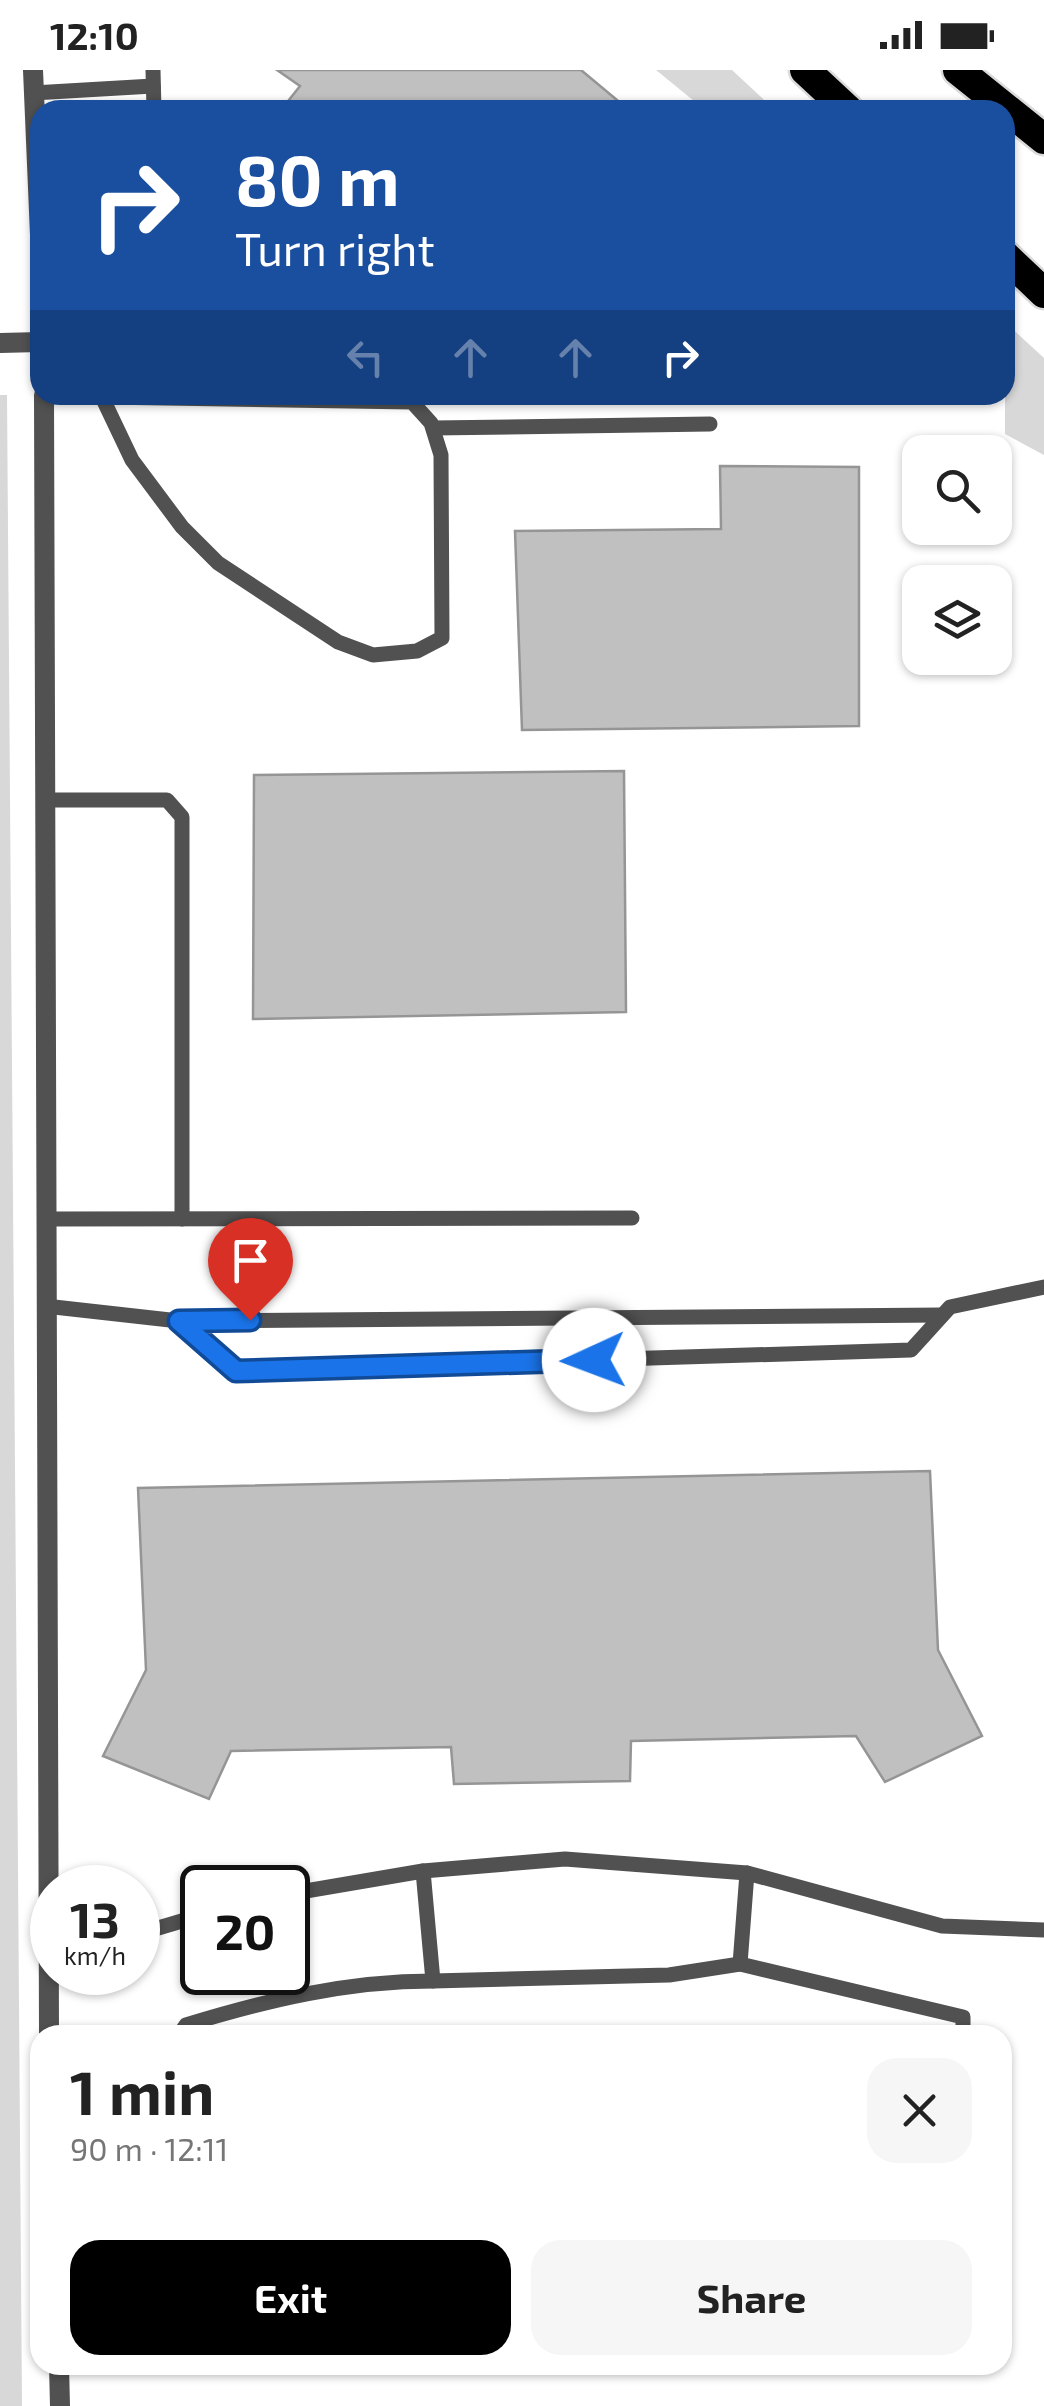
<!DOCTYPE html>
<html lang="en">
<head>
<meta charset="utf-8">
<style>
  :root { --surface:#fff; --page:#f6f6f6; --text:#222; --muted:#767676; --accent:#000 }
  body { margin:0; font-family:"Exo 2",sans-serif; background:var(--page); color:var(--text); height:100vh; display:flex; flex-direction:column; font-size:38px; white-space:nowrap }
  * { box-sizing:border-box; margin:0 }
  p { font-size:32px; color:var(--muted) }
  .icon { flex:none; width:55px; height:55px; fill:none; stroke:currentColor; stroke-width:2; stroke-linecap:round; stroke-linejoin:round }
  .map { position:relative; flex:1; overflow:hidden }
  .side { position:absolute; left:30px; top:1955px; width:982px; height:350px; display:flex; flex-direction:column; background:var(--surface); border-radius:30px; box-shadow:0 2px 8px #0004 }
  .side>* { flex:none }
  .guide { position:absolute; left:30px; top:30px; width:985px; height:305px; border-radius:30px; box-shadow:0 2px 8px #0004; background:#1a4fa0; color:#fff; overflow:hidden }
  .fabs { position:absolute; left:902px; top:365px; display:grid; gap:20px }
  .fabs a { display:grid; place-items:center; width:110px; height:110px; border-radius:20px; background:var(--surface); box-shadow:0 2px 8px #0004; font-size:50px }
  .speed { position:absolute; left:30px; top:1795px; display:flex; gap:20px; font-size:50px; font-weight:700; text-align:center }
  .speed>* { display:grid; place-content:center; width:130px; height:130px; border-radius:50%; background:var(--surface); box-shadow:0 2px 8px #0004; line-height:1 }
  .speed small { font-size:25px; font-weight:400 }
  .speed .limit { border:5px solid #111; border-radius:15px; background:#fff; color:#111 }
  .pin { position:absolute; display:grid; place-items:center; width:85px; height:85px; color:#fff; margin:-102px -42px; border-radius:50% 50% 50% 0; rotate:-45deg; box-shadow:0 0 10px #0007 }
  .pin .icon { rotate:45deg }
  .me { position:absolute; width:110px; margin:-55px; rotate:268deg; stroke-linejoin:round; filter:drop-shadow(0 0 8px #0008) }
  .turn { display:flex; align-items:center; gap:35px; height:210px; padding:0 40px; font-size:45px }
  .turn .icon { width:130px; height:130px; stroke-width:2.5 }
  .turn b { display:block; font-size:70px; line-height:85px }
  .lanes { display:flex; align-items:center; height:95px; padding:0 40px; background:#0003; justify-content:center; gap:50px; direction:ltr }
  .lanes .off { opacity:.35 }
  .round { display:grid; place-items:center; flex:none; width:105px; height:105px; border-radius:30px; background:var(--page) }
  .headline { display:flex; align-items:center; justify-content:space-between; height:170px; padding:0 40px }
  h1 { font-size:60px; font-weight:700; line-height:75px }
  .primary-button { display:flex; gap:20px; margin-top:auto; padding:20px 40px }
  .primary-button a { flex:1; height:115px; border-radius:30px; background:var(--accent); color:#fff; font-size:40px; font-weight:700; line-height:115px; text-align:center }
  .primary-button a+a { background:var(--page); color:var(--text) }
  .status { display:flex; justify-content:space-between; align-items:center; height:70px; padding:0 50px; background:var(--surface); direction:ltr }
  .status svg { height:28px; fill:currentColor }
  .map>svg:first-child { display:block }
  .green { fill:#d8d8d8 }
  .building { fill:#c0c0c0; stroke:#959595; stroke-width:2.5 }
  .lines { fill:none; stroke-linecap:round; stroke-linejoin:round }
  .motorway-casing { stroke:#dbdbdb; stroke-width:35 }
  .service { stroke:#515151; stroke-width:15 }
  .minor { stroke:#515151; stroke-width:20 }
  .tertiary { stroke:#515151; stroke-width:20 }
  .motorway { stroke:#000; stroke-width:30 }
  .route-casing { stroke:#114b97; stroke-width:25 }
  .route { stroke:#1a73e8; stroke-width:18 }
</style>
</head>
<body>
<div class="status"><b>12:10</b><svg viewBox="0 0 49 12"><path d="M0 12V9h3v3zM5 12V6h3v6zM10 12V3h3v9zM15 12V0h3v12zM26 1h20v11H26zM47 4h2v5h-2z"/></svg></div>
<div class="map">
<svg width="1044" height="2336" viewBox="0 0 1044 2336">
  <rect width="100%" height="100%" fill="#fff"/>
  <!-- green -->
  <g class="green">
    <polygon points="656,0 732,0 775,40 705,40"/>
    <polygon points="1005,252 1044,288 1044,385 1005,364"/>
    <polygon points="0,325 7,325 22,2336 0,2336"/>
  </g>
  <!-- building -->
  <g class="building">
    <polygon points="277,0 581,0 629,40 281,40 300,16"/>
    <polygon points="720,396 859,397 859,656 522,660 515,461 721,459"/>
    <polygon points="624,701 626,942 253,949 254,705"/>
    <polygon points="930,1401 938,1580 982,1666 885,1712 856,1666 631,1671 630,1711 454,1714 451,1677 231,1681 209,1729 103,1686 146,1600 138,1418"/>
  </g>
  <g class="lines">
    <defs>
      <g id="motorway">
        <polyline points="805,0 848,40"/>
        <polyline points="958,0 1044,69"/>
        <polyline points="1005,186 1044,223"/>
      </g>
    </defs>
    <!-- motorway casing -->
    <use href="#motorway" class="motorway-casing"/>
    <!-- service -->
    <g class="service">
      <polyline points="153,0 154,40"/>
      <polyline points="33,23 153,16"/>
      <polyline points="44,326 412,332 431,353 441,385 442,568 417,581 373,585 338,572 218,493 182,457 132,390 102,327"/>
      <polyline points="433,358 710,354"/>
      <polyline points="45,730 167,730 182,747 182,1149"/>
      <polyline points="45,1149 632,1148"/>
      <polyline points="45,1236 179,1251 236,1301 911,1280 950,1237 1044,1217"/>
      <polyline points="179,1251 942,1245"/>
      <polyline points="747,1803 740,1894 963,1947 963,1965"/>
      <polyline points="288,1824 423,1801 565,1789 747,1803 942,1856 1044,1860"/>
      <polyline points="138,1864 202,1845"/>
      <polyline points="433,1911 669,1905 740,1894"/>
      <path d="M179,1965L186,1955C268,1930 347,1911 433,1911L423,1801"/>
    </g>
    <!-- minor -->
    <polyline class="minor" points="33,0 40,165"/>
    <!-- tertiary -->
    <g class="tertiary">
      <polyline points="0,273 40,272"/>
      <polyline points="44,325 49,1965"/>
      <polyline points="59,2295 60,2336"/>
    </g>
    <!-- motorway -->
    <use href="#motorway" class="motorway"/>
  </g>
  <g class="lines">
    <defs>
      <polyline id="route" points="250,1250 179,1251 236,1301 594,1290"/>
    </defs>
    <!-- route casing -->
    <use href="#route" class="route-casing"/>
    <!-- route -->
    <use href="#route" class="route"/>
  </g>
</svg>
<div class="fabs">
<a><svg class="icon" aria-label="search" viewBox="0 0 24 24"><circle cx="10" cy="10" r="6"/><path d="M15 15l6 6"/></svg></a>
<a><svg class="icon" aria-label="layers" viewBox="0 0 24 24"><path d="M12 4l9 5-9 5-9-5zM3 14l9 5 9-5"/></svg></a>
</div>
<div class="speed"><div>13<small>km/h</small></div><div class="limit">20</div></div>
<div class="pin" style="left:250px;top:1250px;background:#d93025"><svg class="icon" aria-label="arrive" viewBox="0 0 24 24"><path d="M6 21V4h12l-3 4 3 4H6"/></svg></div>
<svg class="me" style="left:594px;top:1290px" viewBox="-20 -20 40 40"><circle r="19" fill="#fff"/><path d="M0-13L10 11 0 6-10 11z" fill="#1a73e8"/></svg>
<div class="guide">
<div class="turn"><svg class="icon" aria-label="right" viewBox="0 0 24 24"><path d="M7 20v-9h11M14 6l5 5-5 5"/></svg><div><b>80 m</b>Turn right</div></div>
<div class="lanes"><svg class="icon off" aria-label="left" viewBox="0 0 24 24"><path d="M17 20v-9H6M10 6l-5 5 5 5"/></svg><svg class="icon off" aria-label="ahead" viewBox="0 0 24 24"><path d="M12 20V5M6 11l6-6 6 6"/></svg><svg class="icon off" aria-label="ahead" viewBox="0 0 24 24"><path d="M12 20V5M6 11l6-6 6 6"/></svg><svg class="icon" aria-label="right" viewBox="0 0 24 24"><path d="M7 20v-9h11M14 6l5 5-5 5"/></svg></div>
</div>
<section class="side">
<div class="headline"><div><h1>1 min</h1><p>90 m · 12:11</p></div><a class="round"><svg class="icon" aria-label="close" viewBox="0 0 24 24"><path d="M6 6l12 12M18 6L6 18"/></svg></a></div>
<div class="primary-button"><a>Exit</a><a>Share</a></div>
</section>
</div>
</body>
</html>
